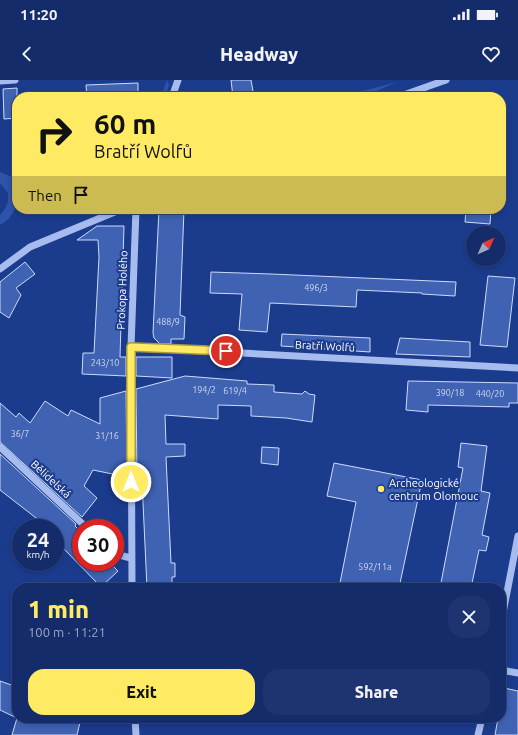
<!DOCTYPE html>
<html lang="en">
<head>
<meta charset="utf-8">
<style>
  :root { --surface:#142c6a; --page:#1d3470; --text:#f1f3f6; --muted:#9da7c1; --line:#33487e; --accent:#ffea64 }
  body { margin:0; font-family:Ubuntu,sans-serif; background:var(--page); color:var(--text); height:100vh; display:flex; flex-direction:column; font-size:15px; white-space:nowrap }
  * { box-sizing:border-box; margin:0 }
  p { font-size:13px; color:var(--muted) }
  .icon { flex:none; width:22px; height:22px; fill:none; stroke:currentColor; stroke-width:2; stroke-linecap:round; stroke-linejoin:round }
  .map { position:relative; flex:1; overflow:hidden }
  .side { position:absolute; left:12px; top:503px; width:494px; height:140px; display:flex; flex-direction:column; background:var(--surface); border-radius:16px; box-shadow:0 2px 6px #0003,0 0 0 1px var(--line) }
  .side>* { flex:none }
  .hud { position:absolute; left:12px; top:12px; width:494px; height:122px; border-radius:16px; box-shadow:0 2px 6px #0003,0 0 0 1px var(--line); background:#ffea64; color:#111; overflow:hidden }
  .needle { width:26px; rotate:45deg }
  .buttons { position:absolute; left:466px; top:146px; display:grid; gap:8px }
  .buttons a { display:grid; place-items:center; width:40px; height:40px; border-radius:50%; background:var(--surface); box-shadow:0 2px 6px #0003,0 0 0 1px var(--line); font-size:20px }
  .speed { position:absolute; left:12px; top:439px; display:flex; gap:8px; font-size:20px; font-weight:700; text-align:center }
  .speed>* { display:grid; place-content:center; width:52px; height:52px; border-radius:50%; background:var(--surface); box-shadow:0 2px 6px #0003,0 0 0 1px var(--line); line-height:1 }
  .speed small { font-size:10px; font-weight:400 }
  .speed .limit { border:6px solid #d22; background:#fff; color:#111 }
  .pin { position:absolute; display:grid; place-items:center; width:34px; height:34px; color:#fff; margin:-17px; border:2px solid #fff; border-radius:50%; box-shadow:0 1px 4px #0007 }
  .me { position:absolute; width:44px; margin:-22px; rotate:0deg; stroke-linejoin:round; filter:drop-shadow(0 0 3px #0008) }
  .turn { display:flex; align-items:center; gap:14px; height:84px; padding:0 16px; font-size:18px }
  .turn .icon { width:52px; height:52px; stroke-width:2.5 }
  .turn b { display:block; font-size:28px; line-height:34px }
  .then { display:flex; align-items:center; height:38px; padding:0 16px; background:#0003; gap:8px; font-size:15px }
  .round { display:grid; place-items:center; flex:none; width:42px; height:42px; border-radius:16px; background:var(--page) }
  .summary { display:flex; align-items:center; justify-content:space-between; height:68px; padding:0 16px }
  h1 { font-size:24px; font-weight:800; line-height:30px; color:var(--accent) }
  .primary-button { display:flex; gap:8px; margin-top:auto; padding:8px 16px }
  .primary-button a { flex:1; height:46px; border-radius:16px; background:var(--accent); color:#111; font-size:16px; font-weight:800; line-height:46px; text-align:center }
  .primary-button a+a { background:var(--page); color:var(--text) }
  .status { display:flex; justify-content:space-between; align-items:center; height:28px; padding:0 20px; background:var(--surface); direction:ltr }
  .status svg { height:11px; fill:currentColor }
  header { display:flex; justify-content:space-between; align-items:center; height:52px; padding:0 16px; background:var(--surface); font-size:18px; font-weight:800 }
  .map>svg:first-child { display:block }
  .green { fill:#2e53ab }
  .building { fill:#3f62b3; stroke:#cddbfa }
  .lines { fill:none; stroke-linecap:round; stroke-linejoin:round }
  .minor { stroke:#a7bcee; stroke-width:7 }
  .route-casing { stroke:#a69841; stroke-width:10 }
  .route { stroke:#ffea64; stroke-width:7 }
  .poi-dot { fill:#ffea64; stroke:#1b3b8d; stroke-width:1.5 }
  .labels { text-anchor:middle; stroke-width:4; stroke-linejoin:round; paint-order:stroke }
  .number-label { font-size:9px; fill:#cfd8ec }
  .street-label { font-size:11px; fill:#fff; stroke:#1b3b8d }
  .poi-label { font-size:11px; fill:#fff; stroke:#1b3b8d; text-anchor:start }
</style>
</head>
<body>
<div class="status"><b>11:20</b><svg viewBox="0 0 49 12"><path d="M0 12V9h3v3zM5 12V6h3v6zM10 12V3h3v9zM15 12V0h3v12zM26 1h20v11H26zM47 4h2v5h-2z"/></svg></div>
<header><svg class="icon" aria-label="back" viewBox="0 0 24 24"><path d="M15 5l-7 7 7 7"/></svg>Headway<svg class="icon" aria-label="heart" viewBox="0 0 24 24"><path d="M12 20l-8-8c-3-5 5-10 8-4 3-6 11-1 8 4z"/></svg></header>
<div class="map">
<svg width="518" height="655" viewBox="0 0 518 655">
  <rect width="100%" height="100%" fill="#1b3b8d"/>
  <!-- green -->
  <g class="green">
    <polygon points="167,0 169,5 165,17 161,17"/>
    <polygon points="397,2 363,17 339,17"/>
    <path d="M0,92L17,99C17,115 20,135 0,145V135L5,129L8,121V113L0,103Z"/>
  </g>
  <!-- building -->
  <g class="building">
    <polygon points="231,0 251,0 254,17 233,17"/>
    <polygon points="138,3 138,17 87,17 86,5"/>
    <polygon points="17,8 17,38 4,39 3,9"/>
    <polygon points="159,129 184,129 180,235 185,237 184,259 171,259 171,264 160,264 154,258 153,253"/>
    <polygon points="466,129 491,129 490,144 465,142"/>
    <polygon points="97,146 124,146 120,277 126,277 126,296 82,294 83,273 94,273 99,177 98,160 77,160"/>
    <polygon points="25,182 35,194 16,208 21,215 9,238 0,232 0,202"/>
    <polygon points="211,192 271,194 456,202 455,216 422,214 422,213 357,210 356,227 270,223 267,252 239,250 242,214 210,213"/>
    <polygon points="488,196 515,198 507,267 480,265"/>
    <polygon points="282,254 370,258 370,272 281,266"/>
    <polygon points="400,258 470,262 470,277 396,274"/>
    <polygon points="136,277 172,277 172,298 136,296"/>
    <polygon points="185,296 247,301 247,304 274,305 274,312 302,314 305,311 309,314 315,315 312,342 286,338 251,336 251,326 218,325 218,339 165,335 166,364 185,364 185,376 166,377 171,483 175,483 175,497 172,497 172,508 147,508 142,401 137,399 136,309"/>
    <polygon points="408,301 518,303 518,323 509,323 509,327 428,325 428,332 406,330"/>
    <polygon points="126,311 127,397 93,390 84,406 97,418 82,437 0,362 0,323 16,337 19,333 30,343 45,321 68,336 71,330 100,344 100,318"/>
    <polygon points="461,363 487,366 481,411 490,413 482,455 489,457 486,471 479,470 471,508 440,508 463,388 458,387"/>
    <polygon points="262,367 279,368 278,385 261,383"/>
    <polygon points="0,374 76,444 75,446 81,452 81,482 109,482 118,491 101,507 62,467 55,466 55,448 36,448 40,441 0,410"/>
    <polygon points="334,383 422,400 399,508 339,508 356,422 327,416"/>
    <polygon points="0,601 17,607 17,638 0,630"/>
    <polygon points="504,608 518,611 518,655 495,655 498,638 501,638 501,621"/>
    <polygon points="17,638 81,638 77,655 12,655"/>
  </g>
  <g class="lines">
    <!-- minor -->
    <g class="minor">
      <polyline points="0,1 15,0"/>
      <polyline points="172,17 178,0"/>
      <polyline points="398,17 446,0"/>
      <polyline points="0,189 30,167 122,129"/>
      <polyline points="131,267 518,288"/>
      <polyline points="0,367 87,448"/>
      <polyline points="115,474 131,478"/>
      <polyline points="132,508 131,267 136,129"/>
      <polyline points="501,543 518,456"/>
      <polyline points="501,590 518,593"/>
      <polyline points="135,638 136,655"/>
      <polyline points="478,655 482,638"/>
    </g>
  </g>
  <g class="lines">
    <defs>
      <polyline id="route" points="131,402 131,267 226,271"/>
    </defs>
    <!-- route casing -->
    <use href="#route" class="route-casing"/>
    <!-- route -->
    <use href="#route" class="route"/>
  </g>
  <!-- markers -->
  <circle class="poi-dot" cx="381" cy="409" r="4"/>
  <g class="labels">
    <!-- number labels -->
    <g class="number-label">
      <text x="316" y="211">496/3</text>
      <text x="168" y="245">488/9</text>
      <text x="105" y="286">243/10</text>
      <text x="204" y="313">194/2</text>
      <text x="235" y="314">619/4</text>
      <text x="450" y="316">390/18</text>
      <text x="490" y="317">440/20</text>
      <text x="20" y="357">36/7</text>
      <text x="107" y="359">31/16</text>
      <text x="375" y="490">592/11a</text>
    </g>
    <!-- street labels -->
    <g class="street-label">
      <text transform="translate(122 210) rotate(-88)" y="4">Prokopa Holého</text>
      <text transform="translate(325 266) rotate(3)" y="4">Bratří Wolfů</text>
      <text transform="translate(51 399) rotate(43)" y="4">Bělidelská</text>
    </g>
    <!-- poi labels -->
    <g class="poi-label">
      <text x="389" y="407">Archeologické<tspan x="389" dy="13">centrum Olomouc</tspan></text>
    </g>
  </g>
</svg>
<div class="buttons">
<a><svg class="needle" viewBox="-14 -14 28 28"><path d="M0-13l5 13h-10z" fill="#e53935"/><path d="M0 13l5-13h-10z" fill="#9da7c1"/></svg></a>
</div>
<div class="speed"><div>24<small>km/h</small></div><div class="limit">30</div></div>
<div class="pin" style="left:226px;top:271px;background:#d93025"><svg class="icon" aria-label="arrive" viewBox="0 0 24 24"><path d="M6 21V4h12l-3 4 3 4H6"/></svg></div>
<svg class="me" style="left:131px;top:402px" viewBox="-20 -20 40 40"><circle r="17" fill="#ffea64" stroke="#fff" stroke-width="3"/><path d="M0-11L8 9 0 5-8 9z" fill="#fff"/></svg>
<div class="hud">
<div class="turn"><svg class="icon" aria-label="right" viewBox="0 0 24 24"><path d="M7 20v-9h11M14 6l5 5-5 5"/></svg><div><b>60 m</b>Bratří Wolfů</div></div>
<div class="then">Then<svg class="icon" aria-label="arrive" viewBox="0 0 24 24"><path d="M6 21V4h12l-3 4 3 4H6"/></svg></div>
</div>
<section class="side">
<div class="summary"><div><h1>1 min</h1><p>100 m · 11:21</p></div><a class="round"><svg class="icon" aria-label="close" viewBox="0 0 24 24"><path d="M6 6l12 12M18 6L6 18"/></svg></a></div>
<div class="primary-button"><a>Exit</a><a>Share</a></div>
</section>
</div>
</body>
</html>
